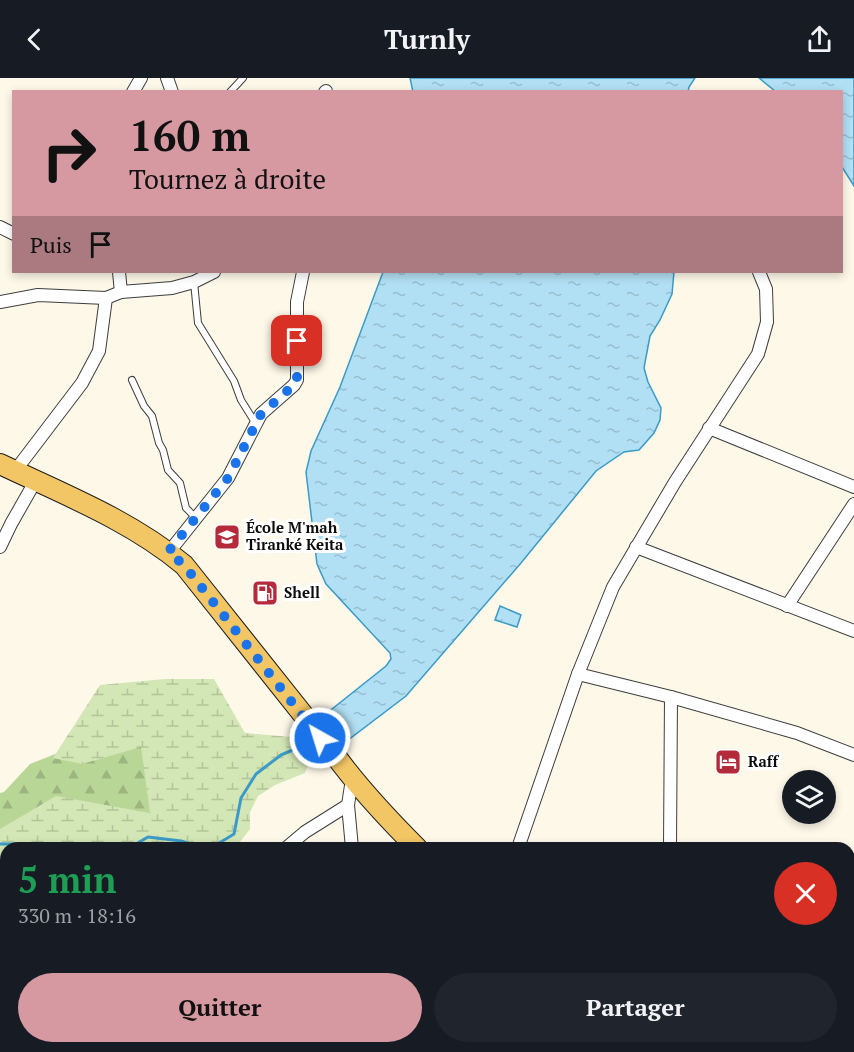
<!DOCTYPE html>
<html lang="fr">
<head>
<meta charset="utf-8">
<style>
  :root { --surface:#171b24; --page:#20242c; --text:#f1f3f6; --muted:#9ea1a6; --accent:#d699a2 }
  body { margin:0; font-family:"PT Serif",serif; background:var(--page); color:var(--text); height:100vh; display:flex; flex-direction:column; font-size:22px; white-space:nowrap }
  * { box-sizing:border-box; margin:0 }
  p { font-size:20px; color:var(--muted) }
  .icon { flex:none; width:33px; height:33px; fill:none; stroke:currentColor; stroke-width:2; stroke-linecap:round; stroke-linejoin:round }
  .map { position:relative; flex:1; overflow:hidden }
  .details { position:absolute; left:0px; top:764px; width:855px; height:212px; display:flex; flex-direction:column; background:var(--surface); border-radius:18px 18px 0 0; box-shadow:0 3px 9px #0003 }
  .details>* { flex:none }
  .top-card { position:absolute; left:12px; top:12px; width:831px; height:183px; border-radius:0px; box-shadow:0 3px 9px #0003; background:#d699a2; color:#111; overflow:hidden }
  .tools { position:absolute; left:782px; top:692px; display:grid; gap:12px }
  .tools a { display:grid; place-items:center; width:54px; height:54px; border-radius:50%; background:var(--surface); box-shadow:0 3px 9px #0003; font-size:30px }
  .pin { position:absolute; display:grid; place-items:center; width:51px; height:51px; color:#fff; margin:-26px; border-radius:12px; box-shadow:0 3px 9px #0006 }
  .me { position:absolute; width:66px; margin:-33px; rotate:321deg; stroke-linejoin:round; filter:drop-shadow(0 0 4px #0008) }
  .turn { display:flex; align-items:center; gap:21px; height:126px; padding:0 18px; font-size:27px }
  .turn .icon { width:78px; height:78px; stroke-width:2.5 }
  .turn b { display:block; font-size:42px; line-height:51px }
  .then { display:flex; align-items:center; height:57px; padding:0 18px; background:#0003; gap:12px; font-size:22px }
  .round { display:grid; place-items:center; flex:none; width:63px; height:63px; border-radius:32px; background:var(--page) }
  .overview { display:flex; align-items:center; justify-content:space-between; height:102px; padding:0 18px }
  h1 { font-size:36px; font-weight:700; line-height:45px; color:#1e9e55 }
  .primary-button { display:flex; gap:12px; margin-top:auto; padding:12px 18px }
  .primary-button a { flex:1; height:69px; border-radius:36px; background:var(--accent); color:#111; font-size:24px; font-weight:700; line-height:69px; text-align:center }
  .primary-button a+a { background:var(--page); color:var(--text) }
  header { display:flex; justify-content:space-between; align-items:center; height:78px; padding:0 18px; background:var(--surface); font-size:27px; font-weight:700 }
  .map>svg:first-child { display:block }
  .forest { fill:url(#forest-firs) }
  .wetland { fill:url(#wetland-marsh) }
  .water { fill:url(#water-ripples); stroke:#3b9ac7; stroke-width:1.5 }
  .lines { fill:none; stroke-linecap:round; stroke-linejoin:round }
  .stream { stroke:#3b9ac7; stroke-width:3 }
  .service-casing { stroke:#3e3e3e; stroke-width:8 }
  .minor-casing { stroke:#3e3e3e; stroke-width:14 }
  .tertiary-casing { stroke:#3e3e3e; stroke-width:17 }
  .primary-casing { stroke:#1c1c1c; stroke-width:22 }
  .service { stroke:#fff; stroke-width:6 }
  .minor { stroke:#fff; stroke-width:12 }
  .tertiary { stroke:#fff; stroke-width:15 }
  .primary { stroke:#f2c565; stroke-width:20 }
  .route { stroke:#1a73e8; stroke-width:10; stroke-dasharray:0 18 }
  .labels { text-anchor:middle; stroke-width:6; stroke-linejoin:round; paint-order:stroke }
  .poi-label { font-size:15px; font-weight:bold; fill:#0b0b0b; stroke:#fff; text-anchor:start }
</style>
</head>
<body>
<header><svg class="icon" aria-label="back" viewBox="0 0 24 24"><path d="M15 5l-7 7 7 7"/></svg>Turnly<svg class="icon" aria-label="share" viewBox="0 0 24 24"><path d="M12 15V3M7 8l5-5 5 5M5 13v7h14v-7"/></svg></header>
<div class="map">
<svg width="854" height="974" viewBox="0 0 854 974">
  <defs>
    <pattern id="forest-firs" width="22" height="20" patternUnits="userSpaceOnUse" patternTransform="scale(1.5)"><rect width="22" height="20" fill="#b8d696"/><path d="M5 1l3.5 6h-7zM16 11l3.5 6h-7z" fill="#9db680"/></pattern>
    <pattern id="wetland-marsh" width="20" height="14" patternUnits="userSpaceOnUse" patternTransform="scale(1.5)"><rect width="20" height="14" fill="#d3e6b5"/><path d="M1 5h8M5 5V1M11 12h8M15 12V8" fill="none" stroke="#b4c49a"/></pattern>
    <pattern id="water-ripples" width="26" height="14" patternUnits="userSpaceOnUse" patternTransform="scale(1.5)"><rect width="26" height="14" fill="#b1dff3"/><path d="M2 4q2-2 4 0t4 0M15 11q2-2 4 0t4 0" fill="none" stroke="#97becf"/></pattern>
  </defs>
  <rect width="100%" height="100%" fill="#fef8e9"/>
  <!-- forest -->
  <polygon class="forest" points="126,648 228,740 6,770 6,969 28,969 25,974 0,974 0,715 4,714 30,686"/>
  <!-- wetland -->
  <polygon class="wetland" points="165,601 214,601 245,655 303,660 313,672 305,695 275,707 258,718 250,734 250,751 236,769 6,770 6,793 0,792 0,751 56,718 150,735 141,669 82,686 53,680 100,607"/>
  <!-- water -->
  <g class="water">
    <polygon points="410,0 695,0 689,9 688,14 413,14"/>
    <polygon points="759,0 854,0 854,108 842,89 842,14 775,13"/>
    <path d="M383,194H674L672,216L660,242L650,258L644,290L648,304L661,330L660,342L654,355L639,372L624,374L596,393L521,485L406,618L348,662L343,664C336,661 324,649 320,642L322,639L386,588L391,581L390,575L326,506L317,486L306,394L311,373L340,309Z"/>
    <polygon points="500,528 521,537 517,549 495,542"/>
  </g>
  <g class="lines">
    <!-- stream -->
    <g class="stream">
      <polyline points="0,766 28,766 37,770"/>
      <polyline points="129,770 148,759 181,763 203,770"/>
      <polyline points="211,770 234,756 241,720 256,696 281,677 309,665 314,661"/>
    </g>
    <defs>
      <g id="service">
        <polyline points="230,14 243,0"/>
        <polyline points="194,204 198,245 234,303 241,322 256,346"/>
        <polyline points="132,302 144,328 152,338 159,365 163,372 168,392 180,405 186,430 196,440"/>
      </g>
      <g id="minor">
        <polyline points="167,0 172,14"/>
        <polyline points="133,14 141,0"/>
        <polyline points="325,14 326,13"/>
        <polyline points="0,149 14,156"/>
        <polyline points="119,194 121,214"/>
        <polyline points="0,224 38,217 106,220 121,214 172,210 194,204 214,194"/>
        <polyline points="709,350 854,409"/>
        <polyline points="15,393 82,305 99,273 106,220"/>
        <polyline points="0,469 11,446 36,402"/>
        <polyline points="636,469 854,553"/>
        <polyline points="169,474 228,400 261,336 294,307 297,302 297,224 303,194"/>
        <polyline points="787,528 854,426"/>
        <polyline points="578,596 671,619 797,655 854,677"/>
        <polyline points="352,701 348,727 352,770"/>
        <polyline points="286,770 305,754 348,727"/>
        <polyline points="518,770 578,596 613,509 675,404 758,276 767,244 766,211 759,194"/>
        <polyline points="670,770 671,619"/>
        <polyline points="849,782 854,782"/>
        <polyline points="707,969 708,974"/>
        <polyline points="116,974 120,969"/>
        <polyline points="199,974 203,969"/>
        <polyline points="340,974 341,969"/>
      </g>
      <polyline id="tertiary" points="530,969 532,974"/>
      <g id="primary">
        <path d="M0,386C63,416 130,442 184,487L332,673C357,708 386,739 417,770"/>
        <polyline points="849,953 854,955"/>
      </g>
    </defs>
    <!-- service casing -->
    <use href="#service" class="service-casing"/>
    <!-- minor casing -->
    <use href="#minor" class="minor-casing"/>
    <!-- tertiary casing -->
    <use href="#tertiary" class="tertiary-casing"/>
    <!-- primary casing -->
    <use href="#primary" class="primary-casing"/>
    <!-- service -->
    <use href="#service" class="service"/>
    <!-- minor -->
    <use href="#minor" class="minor"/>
    <!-- tertiary -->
    <use href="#tertiary" class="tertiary"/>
    <!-- primary -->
    <use href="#primary" class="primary"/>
  </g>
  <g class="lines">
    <!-- route -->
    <polyline class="route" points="297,263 297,302 294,307 261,336 228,400 168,474 184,487 320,660"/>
  </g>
  <!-- icons -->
  <defs>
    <symbol id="school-square" viewBox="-11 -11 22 22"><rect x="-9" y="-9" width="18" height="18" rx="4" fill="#b42a3b" stroke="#fff"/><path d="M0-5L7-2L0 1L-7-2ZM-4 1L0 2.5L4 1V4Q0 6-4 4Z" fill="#fff"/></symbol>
    <symbol id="fuel-square" viewBox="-11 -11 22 22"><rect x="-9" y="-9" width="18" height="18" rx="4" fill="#b42a3b" stroke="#fff"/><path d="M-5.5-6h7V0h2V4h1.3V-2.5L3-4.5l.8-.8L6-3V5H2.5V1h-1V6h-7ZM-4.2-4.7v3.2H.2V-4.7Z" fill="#fff"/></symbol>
    <symbol id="hotel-square" viewBox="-11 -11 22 22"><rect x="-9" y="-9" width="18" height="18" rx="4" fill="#b42a3b" stroke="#fff"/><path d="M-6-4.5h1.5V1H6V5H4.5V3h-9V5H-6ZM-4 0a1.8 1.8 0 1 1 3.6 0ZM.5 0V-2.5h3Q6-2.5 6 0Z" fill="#fff"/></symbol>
  </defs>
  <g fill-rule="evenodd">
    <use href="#school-square" x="212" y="444" width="30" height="30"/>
    <use href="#fuel-square" x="250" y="500" width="30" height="30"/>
    <use href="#hotel-square" x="713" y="669" width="30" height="30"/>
  </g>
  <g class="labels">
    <!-- poi labels -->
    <g class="poi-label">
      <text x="246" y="455">École M'mah<tspan x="246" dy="17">Tiranké Keita</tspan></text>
      <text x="284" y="520">Shell</text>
      <text x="748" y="689">Raff</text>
    </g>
  </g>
</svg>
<div class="tools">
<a><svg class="icon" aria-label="layers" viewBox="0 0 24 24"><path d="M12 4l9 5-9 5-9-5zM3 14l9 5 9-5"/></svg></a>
</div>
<div class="pin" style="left:297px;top:263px;background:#d93025"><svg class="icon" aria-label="arrive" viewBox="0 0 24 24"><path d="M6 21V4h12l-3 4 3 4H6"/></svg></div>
<svg class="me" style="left:320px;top:660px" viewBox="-20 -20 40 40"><circle r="17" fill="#1a73e8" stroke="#fff" stroke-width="3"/><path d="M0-11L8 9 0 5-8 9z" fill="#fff"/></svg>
<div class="top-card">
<div class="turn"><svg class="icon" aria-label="right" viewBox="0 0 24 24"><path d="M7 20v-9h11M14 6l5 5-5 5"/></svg><div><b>160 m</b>Tournez à droite</div></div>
<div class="then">Puis<svg class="icon" aria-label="arrive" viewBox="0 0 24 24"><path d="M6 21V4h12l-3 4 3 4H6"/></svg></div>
</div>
<section class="details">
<div class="overview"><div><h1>5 min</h1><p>330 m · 18:16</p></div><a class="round" style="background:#d93025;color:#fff"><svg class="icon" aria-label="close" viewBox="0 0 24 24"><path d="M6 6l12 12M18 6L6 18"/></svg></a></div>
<div class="primary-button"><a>Quitter</a><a>Partager</a></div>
</section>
</div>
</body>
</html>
